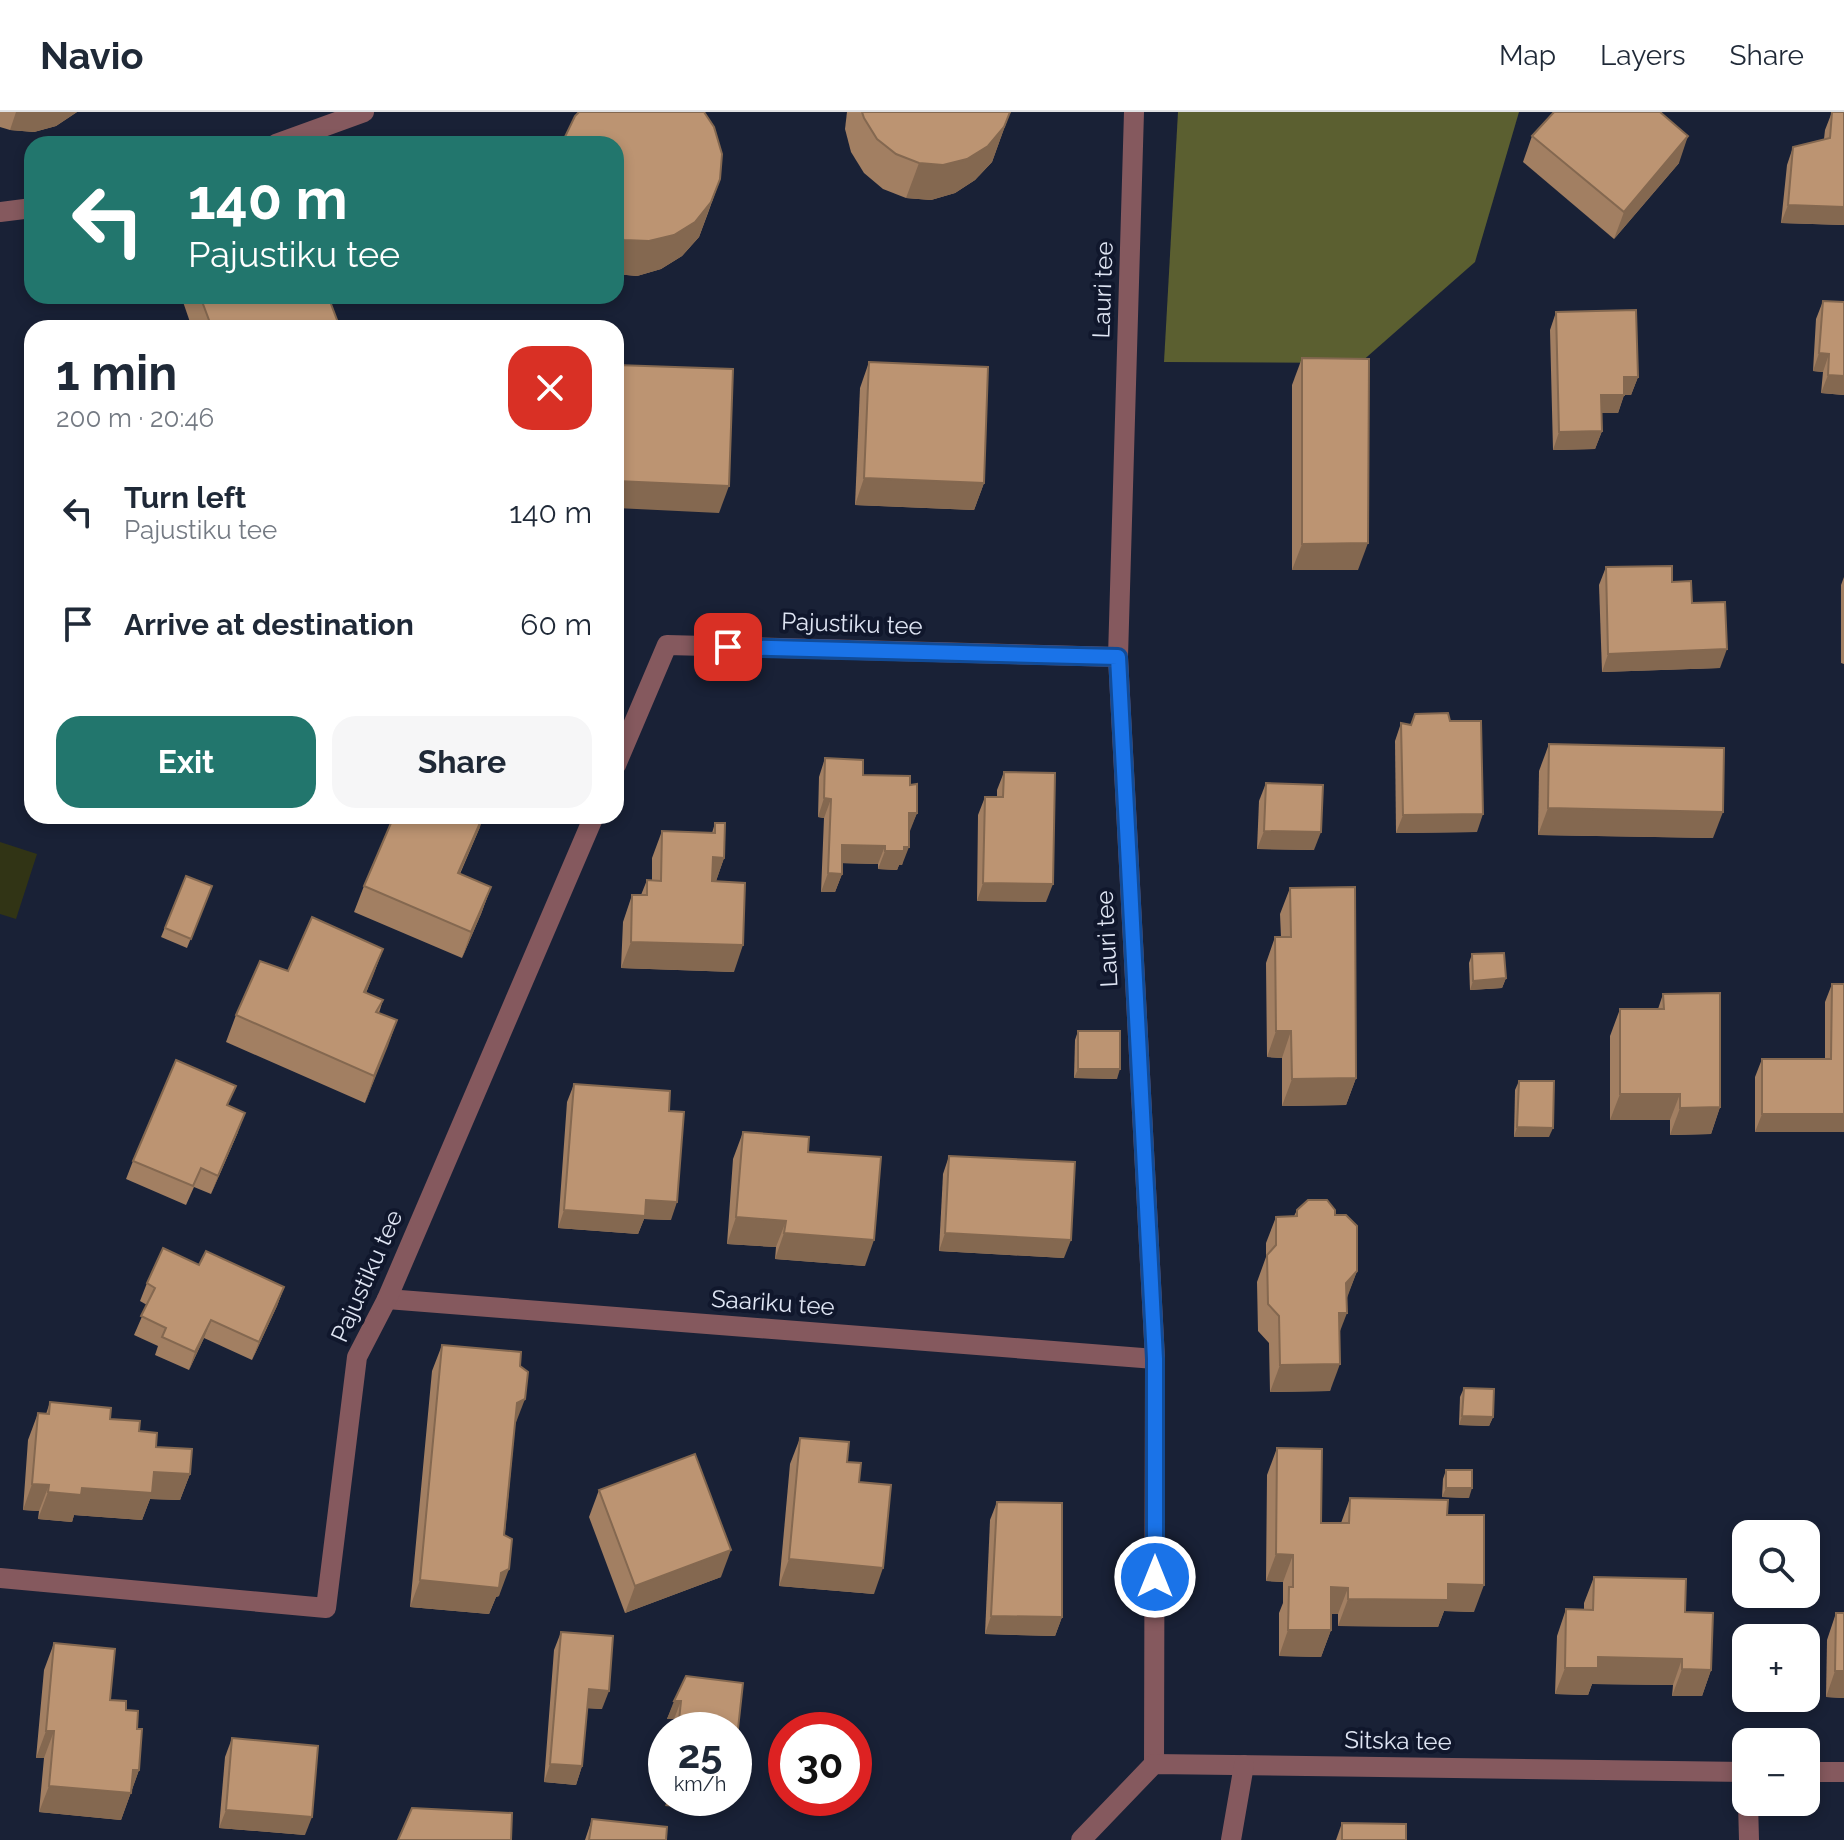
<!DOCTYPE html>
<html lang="en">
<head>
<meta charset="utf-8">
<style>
  :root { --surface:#fff; --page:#f6f6f7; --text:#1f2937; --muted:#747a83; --line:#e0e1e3; --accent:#22766d }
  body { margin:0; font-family:Raleway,sans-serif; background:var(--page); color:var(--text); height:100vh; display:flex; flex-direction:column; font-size:30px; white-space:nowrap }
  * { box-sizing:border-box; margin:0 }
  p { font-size:26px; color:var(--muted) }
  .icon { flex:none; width:44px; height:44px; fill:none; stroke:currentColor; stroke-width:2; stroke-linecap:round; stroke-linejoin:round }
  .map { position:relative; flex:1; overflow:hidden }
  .drawer { position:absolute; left:24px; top:208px; width:600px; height:504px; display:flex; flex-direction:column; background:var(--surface); border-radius:24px; box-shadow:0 4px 12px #0003 }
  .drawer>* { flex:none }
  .top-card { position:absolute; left:24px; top:24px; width:600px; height:168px; border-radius:24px; box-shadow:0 4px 12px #0003; background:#22766d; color:#fff; overflow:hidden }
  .fabs { position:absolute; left:1732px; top:1408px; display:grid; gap:16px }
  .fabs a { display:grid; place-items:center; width:88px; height:88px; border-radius:16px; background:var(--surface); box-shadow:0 4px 12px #0003; font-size:40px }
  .speed { position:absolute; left:648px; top:1600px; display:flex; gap:16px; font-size:40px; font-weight:700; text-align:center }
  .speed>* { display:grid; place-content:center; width:104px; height:104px; border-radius:50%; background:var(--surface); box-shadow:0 4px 12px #0003; line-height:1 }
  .speed small { font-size:20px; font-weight:400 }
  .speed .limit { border:12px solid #d22; background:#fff; color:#111 }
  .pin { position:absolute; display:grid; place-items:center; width:68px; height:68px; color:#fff; margin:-34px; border-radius:16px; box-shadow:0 4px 12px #0006 }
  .me { position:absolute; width:88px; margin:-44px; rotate:0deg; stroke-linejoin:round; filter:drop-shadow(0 0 6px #0008) }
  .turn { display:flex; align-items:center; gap:28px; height:168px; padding:0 32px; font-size:36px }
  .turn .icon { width:104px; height:104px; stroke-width:2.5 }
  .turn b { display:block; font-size:56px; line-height:68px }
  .round { display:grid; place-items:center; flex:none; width:84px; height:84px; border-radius:24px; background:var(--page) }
  .head { display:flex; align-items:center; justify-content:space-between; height:136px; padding:0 32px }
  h1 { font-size:48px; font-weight:700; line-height:60px }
  .cta { display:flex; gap:16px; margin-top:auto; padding:16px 32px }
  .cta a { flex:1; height:92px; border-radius:24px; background:var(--accent); color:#fff; font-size:32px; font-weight:700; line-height:92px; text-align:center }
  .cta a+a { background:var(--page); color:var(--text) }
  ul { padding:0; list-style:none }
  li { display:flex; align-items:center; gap:24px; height:112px; padding:0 32px }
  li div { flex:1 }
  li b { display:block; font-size:30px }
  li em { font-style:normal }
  header { display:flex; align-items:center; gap:48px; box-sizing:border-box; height:112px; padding:0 40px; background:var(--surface); border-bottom:2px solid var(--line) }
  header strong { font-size:38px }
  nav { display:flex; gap:44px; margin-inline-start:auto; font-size:28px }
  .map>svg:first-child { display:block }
  .green { fill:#313415 }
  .forest { fill:#5b5f30 }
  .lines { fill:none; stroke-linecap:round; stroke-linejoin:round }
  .minor { stroke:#85595e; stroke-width:20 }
  .wall { fill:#a27f62 }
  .shaded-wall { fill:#846850 }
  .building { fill:#bc9472; stroke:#846850; stroke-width:2 }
  .route-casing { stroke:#114b97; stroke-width:20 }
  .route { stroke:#1a73e8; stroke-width:14 }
  .labels { text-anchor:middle; stroke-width:8; stroke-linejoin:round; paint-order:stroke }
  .street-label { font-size:24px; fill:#dfe5f3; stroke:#10172c }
</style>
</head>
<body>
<header>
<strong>Navio</strong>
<nav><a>Map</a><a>Layers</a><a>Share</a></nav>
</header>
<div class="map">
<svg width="1844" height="1728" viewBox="0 0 1844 1728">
  <rect width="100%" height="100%" fill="#192136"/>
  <!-- green -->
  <polygon class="green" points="0,730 37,742 16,807 0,802"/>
  <!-- forest -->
  <polygon class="forest" points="1178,0 1519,0 1475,150 1360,251 1164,250"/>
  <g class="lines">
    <!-- minor -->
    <g class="minor">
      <polyline points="1134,0 1118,545 1155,1247 1154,1652"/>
      <polyline points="276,32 364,0"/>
      <polyline points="0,100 32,96"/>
      <polyline points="616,653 667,533 1118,545"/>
      <polyline points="387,1187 1155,1247"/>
      <polyline points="0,1466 326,1496 357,1245 387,1187 594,704"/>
      <polyline points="1806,1660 1844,1660"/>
      <polyline points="1748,1690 1749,1728"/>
      <polyline points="1081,1728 1154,1652 1746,1660"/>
      <polyline points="1231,1728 1244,1653"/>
    </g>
  </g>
  <!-- wall -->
  <g class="wall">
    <polygon points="0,0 77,0 56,14 34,20 10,18 0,15"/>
    <polygon points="579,0 704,0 714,15 722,42 720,67 708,101 699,125 682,144 661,157 637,164 616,162 616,32 562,32 575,4"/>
    <polygon points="847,0 1010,0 992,50 975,68 955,81 931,88 906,86 883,77 864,61 851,40 845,17"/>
    <polygon points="1554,0 1661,0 1679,51 1614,127 1523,50 1532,24"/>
    <polygon points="1832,0 1844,0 1844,113 1781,111 1787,53 1793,35 1824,27 1825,18"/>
    <polygon points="181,184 328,184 340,216 192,216"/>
    <polygon points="1823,189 1844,190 1844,283 1821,281 1823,260 1813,259 1816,207"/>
    <polygon points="1556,200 1638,265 1631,283 1624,283 1618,301 1601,301 1602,319 1595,337 1553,338 1550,218"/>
    <polygon points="1302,246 1358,458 1292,458 1292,273"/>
    <polygon points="869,250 984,371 974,398 855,393 860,276"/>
    <polygon points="1606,455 1672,470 1692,491 1720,556 1602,560 1599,473"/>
    <polygon points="1844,465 1844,552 1841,551 1841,473"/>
    <polygon points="1401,611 1411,613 1477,720 1396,721 1395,629"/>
    <polygon points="1549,632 1713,726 1538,723 1539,659"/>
    <polygon points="825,646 863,663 910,673 917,701 909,719 902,753 899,753 897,758 878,757 878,752 842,751 842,762 835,780 821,780 824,706 818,705 819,665"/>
    <polygon points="1004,660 1046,790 977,789 978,703 985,685 997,685 997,678"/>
    <polygon points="1266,671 1314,738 1257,737 1259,689"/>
    <polygon points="715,711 724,746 716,769 734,860 621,856 623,810 632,783 641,783 647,768 652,768 652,746 662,719 712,721"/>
    <polygon points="480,715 460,762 491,775 481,802 462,846 354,800 364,774"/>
    <polygon points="186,764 212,774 187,836 161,825"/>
    <polygon points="1290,776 1356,966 1346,993 1282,994 1282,946 1267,945 1266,851 1275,825 1281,825 1280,802"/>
    <polygon points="383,837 366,881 383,888 379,901 397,908 365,991 226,930 236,903 288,859"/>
    <polygon points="1472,842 1506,866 1502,876 1470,878 1469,851"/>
    <polygon points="1832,872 1844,872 1844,1020 1755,1020 1755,965 1762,947 1825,947 1825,890"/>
    <polygon points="1663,882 1720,995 1711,1022 1670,1023 1670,1008 1610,1008 1610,924 1620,897 1658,897"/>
    <polygon points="1078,919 1117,967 1074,966 1075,928"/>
    <polygon points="1519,969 1549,1025 1514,1025 1515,978"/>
    <polygon points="574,972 669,999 671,1108 644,1107 638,1122 558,1116 567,990"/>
    <polygon points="229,994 238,1020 211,1082 194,1075 186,1093 126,1067 133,1049"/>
    <polygon points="743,1020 808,1040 865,1154 775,1147 776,1135 727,1132 733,1047"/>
    <polygon points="949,1044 1064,1146 939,1139 943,1062"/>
    <polygon points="1297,1098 1335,1103 1357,1159 1346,1187 1339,1221 1330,1279 1270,1280 1269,1231 1258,1219 1257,1170 1266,1145 1266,1131 1276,1105 1294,1104"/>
    <polygon points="199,1153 284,1175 277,1194 252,1248 204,1226 189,1258 155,1243 158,1234 134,1223 147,1193 140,1189 147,1171"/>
    <polygon points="442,1233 515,1313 499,1484 496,1485 489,1502 410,1495 432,1259"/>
    <polygon points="1464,1276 1493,1305 1489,1314 1459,1313 1460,1285"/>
    <polygon points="50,1290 110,1307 139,1319 156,1335 190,1362 180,1388 150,1387 142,1408 74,1403 72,1410 38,1407 39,1399 23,1398 28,1328 38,1301 46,1302"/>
    <polygon points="800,1326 847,1350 859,1370 874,1482 779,1474 790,1352"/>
    <polygon points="1277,1336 1321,1411 1341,1411 1350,1386 1447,1403 1474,1500 1444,1499 1438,1515 1338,1514 1338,1502 1331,1502 1331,1518 1321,1545 1279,1544 1279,1501 1283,1491 1283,1470 1266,1469 1267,1363"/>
    <polygon points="1446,1358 1469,1386 1442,1385 1443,1367"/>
    <polygon points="599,1378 721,1465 625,1501 589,1405"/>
    <polygon points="997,1390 1062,1505 1055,1524 985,1522 990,1408"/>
    <polygon points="1594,1465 1685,1500 1711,1558 1702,1584 1672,1584 1673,1573 1592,1572 1588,1583 1555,1582 1557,1524 1566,1497 1584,1497 1584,1491"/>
    <polygon points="1836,1501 1844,1586 1826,1585 1827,1528"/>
    <polygon points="561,1520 602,1597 587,1596 582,1654 576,1673 544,1670 554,1538"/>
    <polygon points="54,1531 110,1588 126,1598 137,1617 139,1658 121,1708 39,1700 44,1646 36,1646 44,1558"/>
    <polygon points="686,1564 734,1618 673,1618 674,1607 667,1607"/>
    <polygon points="232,1626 305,1723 219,1716 225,1645"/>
    <polygon points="592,1707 666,1728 585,1728"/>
    <polygon points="1342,1711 1406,1728 1336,1728"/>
  </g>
  <!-- shaded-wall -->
  <g class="shaded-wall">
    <polygon points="16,0 77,0 56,14 34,20 10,18"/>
    <polygon points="1010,0 992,50 975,68 955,81 931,88 906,86 919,51"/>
    <polygon points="1688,24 1679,51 1614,127 1624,100"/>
    <polygon points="720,67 699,125 682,144 661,157 637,164 616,162 616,150 624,128"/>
    <polygon points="1788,93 1844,95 1844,113 1781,111"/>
    <polygon points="1819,241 1829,242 1823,260 1813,259"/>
    <polygon points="1828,263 1844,264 1844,283 1821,281"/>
    <polygon points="1624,265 1638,265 1631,283 1624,283 1618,301 1594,301 1601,283"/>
    <polygon points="1602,319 1595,337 1553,338 1559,320"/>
    <polygon points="864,366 984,371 974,398 855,393"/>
    <polygon points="616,369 729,374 719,401 616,396"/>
    <polygon points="1368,431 1358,458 1292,458 1302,432"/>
    <polygon points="1727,537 1720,556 1602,560 1608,542"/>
    <polygon points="824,686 831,687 824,706 818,705"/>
    <polygon points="1548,696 1723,700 1713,726 1538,723"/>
    <polygon points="909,701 917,701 910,719 903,719"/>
    <polygon points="1483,702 1477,720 1396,721 1403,703"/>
    <polygon points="483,704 484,704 480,715 448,788 458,761"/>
    <polygon points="1264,719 1321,720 1314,738 1257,737"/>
    <polygon points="842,733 885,734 878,752 836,751"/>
    <polygon points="904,735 909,735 902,753 899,753 897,758 878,757 885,739"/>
    <polygon points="713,745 724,746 715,772 703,772"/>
    <polygon points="828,761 842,762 835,780 821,780"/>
    <polygon points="983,771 1053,772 1046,790 977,789"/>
    <polygon points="491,775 481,802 462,846 471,820"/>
    <polygon points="631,830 743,833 734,860 621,856"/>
    <polygon points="383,837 373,864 355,907 364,880"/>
    <polygon points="1506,866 1502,876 1470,878 1473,869"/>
    <polygon points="397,908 388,934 365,991 374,964"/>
    <polygon points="1276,919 1291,919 1282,946 1267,945"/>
    <polygon points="1078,957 1120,957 1117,967 1074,966"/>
    <polygon points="1356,966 1346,993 1282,994 1292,967"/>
    <polygon points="1620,982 1680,982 1670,1008 1610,1008"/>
    <polygon points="1720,995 1711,1022 1670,1023 1680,996"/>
    <polygon points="245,1001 238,1020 211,1082 218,1064"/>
    <polygon points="1762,1002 1844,1002 1844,1020 1755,1020"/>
    <polygon points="1517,1015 1553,1016 1549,1025 1514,1025"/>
    <polygon points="646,1088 677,1090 671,1108 644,1107 638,1122 558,1116 564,1098"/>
    <polygon points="736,1105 786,1109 776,1135 727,1132"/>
    <polygon points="784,1121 874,1128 865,1154 775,1147"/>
    <polygon points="945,1121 1071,1128 1064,1146 939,1139"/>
    <polygon points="1357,1159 1347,1186 1336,1198 1346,1171"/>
    <polygon points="284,1175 277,1194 252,1248 259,1230"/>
    <polygon points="1339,1201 1347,1201 1337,1227"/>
    <polygon points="211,1208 204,1226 189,1258 195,1240"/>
    <polygon points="1340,1252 1330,1279 1270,1280 1280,1253"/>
    <polygon points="525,1287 515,1313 507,1317 517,1291"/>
    <polygon points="1462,1304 1493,1305 1489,1314 1459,1313"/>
    <polygon points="154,1360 190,1362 180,1388 150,1387 142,1408 74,1403 72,1410 38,1407 48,1380 82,1376"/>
    <polygon points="32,1372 49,1373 39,1399 23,1398"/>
    <polygon points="1446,1376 1472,1376 1469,1386 1442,1385"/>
    <polygon points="731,1438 721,1465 625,1501 635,1474"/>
    <polygon points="1276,1442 1293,1443 1283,1470 1266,1469"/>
    <polygon points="789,1447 883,1456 874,1482 779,1474"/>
    <polygon points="509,1457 499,1484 496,1485 489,1502 410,1495 420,1468 501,1461"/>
    <polygon points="1448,1472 1484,1473 1474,1500 1444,1499 1438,1515 1338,1514 1348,1487"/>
    <polygon points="1331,1475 1348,1476 1338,1502 1321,1502"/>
    <polygon points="991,1504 1062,1505 1055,1524 985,1522"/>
    <polygon points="1288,1518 1331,1518 1321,1545 1279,1544"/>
    <polygon points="1598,1545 1682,1547 1673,1573 1592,1572 1588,1583 1555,1582 1565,1556"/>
    <polygon points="1682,1557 1711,1558 1702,1584 1672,1584"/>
    <polygon points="1835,1559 1844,1559 1844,1586 1826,1585"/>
    <polygon points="589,1577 609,1579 602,1597 582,1596"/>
    <polygon points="674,1589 681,1589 674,1607 667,1607"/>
    <polygon points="46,1619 54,1619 44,1646 36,1646"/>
    <polygon points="550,1652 582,1654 576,1673 544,1670"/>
    <polygon points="133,1658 139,1658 121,1708 39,1700 49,1674"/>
    <polygon points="668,1686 710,1686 706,1698 665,1694"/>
    <polygon points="226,1698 312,1705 305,1723 219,1716"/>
  </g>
  <!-- building -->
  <g class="building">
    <polygon points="579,0 704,0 714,15 722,42 720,67 711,90 695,110 674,123 649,129 624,128 616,124 616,32 563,32 563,29 575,4"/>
    <polygon points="862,0 1010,0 1004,15 988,34 967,47 943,53 919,51 896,42 877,27 864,6"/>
    <polygon points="1554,0 1660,0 1688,24 1624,100 1532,24"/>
    <polygon points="1832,0 1844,0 1844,95 1788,93 1793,35 1830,26"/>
    <polygon points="200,184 328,184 340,216 212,216"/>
    <polygon points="1823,189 1844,190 1844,264 1828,263 1829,242 1819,241"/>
    <polygon points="1636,198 1638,265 1624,265 1624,283 1601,283 1602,319 1559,320 1556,200"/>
    <polygon points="1302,246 1369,247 1368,431 1302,432"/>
    <polygon points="869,250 988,255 984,371 864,366"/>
    <polygon points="616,253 733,257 729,374 616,369"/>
    <polygon points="1672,454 1672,470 1691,469 1692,491 1725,490 1727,537 1608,542 1606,455"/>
    <polygon points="1448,601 1450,609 1481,609 1483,702 1403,703 1401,611 1411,613 1415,602"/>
    <polygon points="1549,632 1724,636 1723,700 1548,696"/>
    <polygon points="825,646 863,648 863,663 910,664 910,673 917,672 917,701 909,701 909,735 904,735 904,739 885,739 885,734 842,733 842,762 828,761 831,687 824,686"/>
    <polygon points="1004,660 1055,661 1053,772 983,771 985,685 1003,685"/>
    <polygon points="1266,671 1323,673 1321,720 1264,719"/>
    <polygon points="394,704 483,704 458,761 491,775 471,820 364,774"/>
    <polygon points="715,711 725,711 724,746 713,745 712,769 745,771 743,833 631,830 632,783 647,783 647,768 661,769 662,719 715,721"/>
    <polygon points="186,764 212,774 191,827 165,816"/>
    <polygon points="1355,775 1356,966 1292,967 1291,919 1276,919 1275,825 1291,825 1290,776"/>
    <polygon points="312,805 383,837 364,880 383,888 376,900 397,908 374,964 236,903 260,849 288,859"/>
    <polygon points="1504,841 1506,866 1473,869 1472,842"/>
    <polygon points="1832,872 1844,872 1844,1002 1762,1002 1762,947 1831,947"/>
    <polygon points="1720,881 1720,995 1680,996 1680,982 1620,982 1620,897 1664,897 1663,882"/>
    <rect x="1078" y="919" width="42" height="38"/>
    <polygon points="176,948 236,974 227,993 245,1001 218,1064 201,1056 193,1074 133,1049"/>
    <polygon points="1519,969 1554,969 1553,1016 1517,1015"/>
    <polygon points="574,972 670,979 669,999 684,1000 677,1090 646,1088 645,1104 564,1098"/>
    <polygon points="743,1020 809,1025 808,1040 881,1045 874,1128 784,1121 786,1109 736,1105"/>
    <polygon points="949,1044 1075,1050 1071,1128 945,1121"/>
    <polygon points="1308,1088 1327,1088 1335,1098 1335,1103 1346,1103 1357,1114 1357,1159 1346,1171 1347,1201 1339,1201 1340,1252 1280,1253 1279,1204 1268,1192 1267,1143 1276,1133 1276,1105 1297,1104 1297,1098"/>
    <polygon points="163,1136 199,1153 206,1139 284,1175 259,1230 211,1208 195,1240 162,1225 166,1216 141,1204 155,1176 147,1171"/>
    <polygon points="442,1233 521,1240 520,1254 528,1260 525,1287 517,1291 504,1423 512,1427 509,1457 501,1461 499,1476 420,1468"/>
    <polygon points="1464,1276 1494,1277 1493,1305 1462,1304"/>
    <polygon points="50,1290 111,1296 110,1307 140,1309 139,1319 157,1321 156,1335 192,1337 190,1362 154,1360 152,1381 82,1376 81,1383 48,1380 49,1373 32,1372 38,1301 49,1302"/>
    <polygon points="800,1326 849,1330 847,1350 861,1351 859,1370 891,1373 883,1456 789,1447"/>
    <polygon points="1277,1336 1322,1337 1321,1411 1349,1411 1350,1386 1448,1388 1447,1403 1484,1403 1484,1473 1448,1472 1448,1488 1348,1487 1348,1476 1331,1475 1331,1518 1288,1518 1289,1475 1293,1475 1293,1443 1276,1442"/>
    <polygon points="695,1342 731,1438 635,1474 599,1378"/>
    <rect x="1446" y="1358" width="26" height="18"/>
    <polygon points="997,1390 1062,1391 1062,1505 991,1504"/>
    <polygon points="1594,1465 1686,1467 1685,1500 1713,1501 1711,1558 1682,1557 1682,1547 1598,1545 1598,1556 1565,1556 1566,1497 1593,1498"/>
    <polygon points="1836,1501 1844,1501 1844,1559 1835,1559"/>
    <polygon points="561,1520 613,1524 609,1579 589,1577 582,1654 550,1652"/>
    <polygon points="54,1531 115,1537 110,1588 126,1589 126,1598 138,1599 137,1617 142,1617 139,1658 133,1658 131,1681 49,1674 54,1619 46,1619"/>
    <polygon points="686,1564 743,1571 734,1653 734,1618 678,1618 681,1589 674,1589"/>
    <polygon points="232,1626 318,1634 312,1705 226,1698"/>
    <polygon points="412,1696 512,1701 511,1728 398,1728"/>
    <polygon points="592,1707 667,1715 666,1728 589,1728"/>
    <polygon points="1342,1711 1406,1712 1406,1728 1342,1728"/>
  </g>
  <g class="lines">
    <defs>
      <polyline id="route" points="728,535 1118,545 1155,1247 1155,1465"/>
    </defs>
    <!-- route casing -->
    <use href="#route" class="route-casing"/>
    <!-- route -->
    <use href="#route" class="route"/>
  </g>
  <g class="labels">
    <!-- street labels -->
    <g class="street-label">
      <text transform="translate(1103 178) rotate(-88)" y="8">Lauri tee</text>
      <text transform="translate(852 512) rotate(2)" y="8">Pajustiku tee</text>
      <text transform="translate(1107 827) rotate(-93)" y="8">Lauri tee</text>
      <text transform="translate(367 1164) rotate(-66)" y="8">Pajustiku tee</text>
      <text transform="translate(773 1191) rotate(4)" y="8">Saariku tee</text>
      <text transform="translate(1398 1629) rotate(1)" y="8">Sitska tee</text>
    </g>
  </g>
</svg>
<div class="fabs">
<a><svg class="icon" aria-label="search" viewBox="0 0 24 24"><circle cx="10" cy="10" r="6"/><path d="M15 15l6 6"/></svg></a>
<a>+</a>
<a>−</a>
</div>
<div class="speed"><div>25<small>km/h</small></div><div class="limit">30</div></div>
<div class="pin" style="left:728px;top:535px;background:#d93025"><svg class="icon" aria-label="arrive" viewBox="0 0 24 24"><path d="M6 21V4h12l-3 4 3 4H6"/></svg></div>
<svg class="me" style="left:1155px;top:1465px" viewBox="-20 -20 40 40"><circle r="17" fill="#1a73e8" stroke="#fff" stroke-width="3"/><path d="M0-11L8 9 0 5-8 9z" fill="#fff"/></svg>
<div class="top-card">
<div class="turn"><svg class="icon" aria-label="left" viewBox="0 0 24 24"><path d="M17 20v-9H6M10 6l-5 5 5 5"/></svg><div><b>140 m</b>Pajustiku tee</div></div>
</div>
<section class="drawer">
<div class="head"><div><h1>1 min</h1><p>200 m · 20:46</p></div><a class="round" style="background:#d93025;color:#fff"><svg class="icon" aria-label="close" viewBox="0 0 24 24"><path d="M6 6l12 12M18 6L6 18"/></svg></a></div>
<ul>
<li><svg class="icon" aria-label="left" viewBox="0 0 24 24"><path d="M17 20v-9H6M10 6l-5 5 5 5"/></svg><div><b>Turn left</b><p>Pajustiku tee</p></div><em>140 m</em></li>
<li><svg class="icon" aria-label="arrive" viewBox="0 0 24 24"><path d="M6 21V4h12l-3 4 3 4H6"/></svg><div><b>Arrive at destination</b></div><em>60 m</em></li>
</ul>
<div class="cta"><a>Exit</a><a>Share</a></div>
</section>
</div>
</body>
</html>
